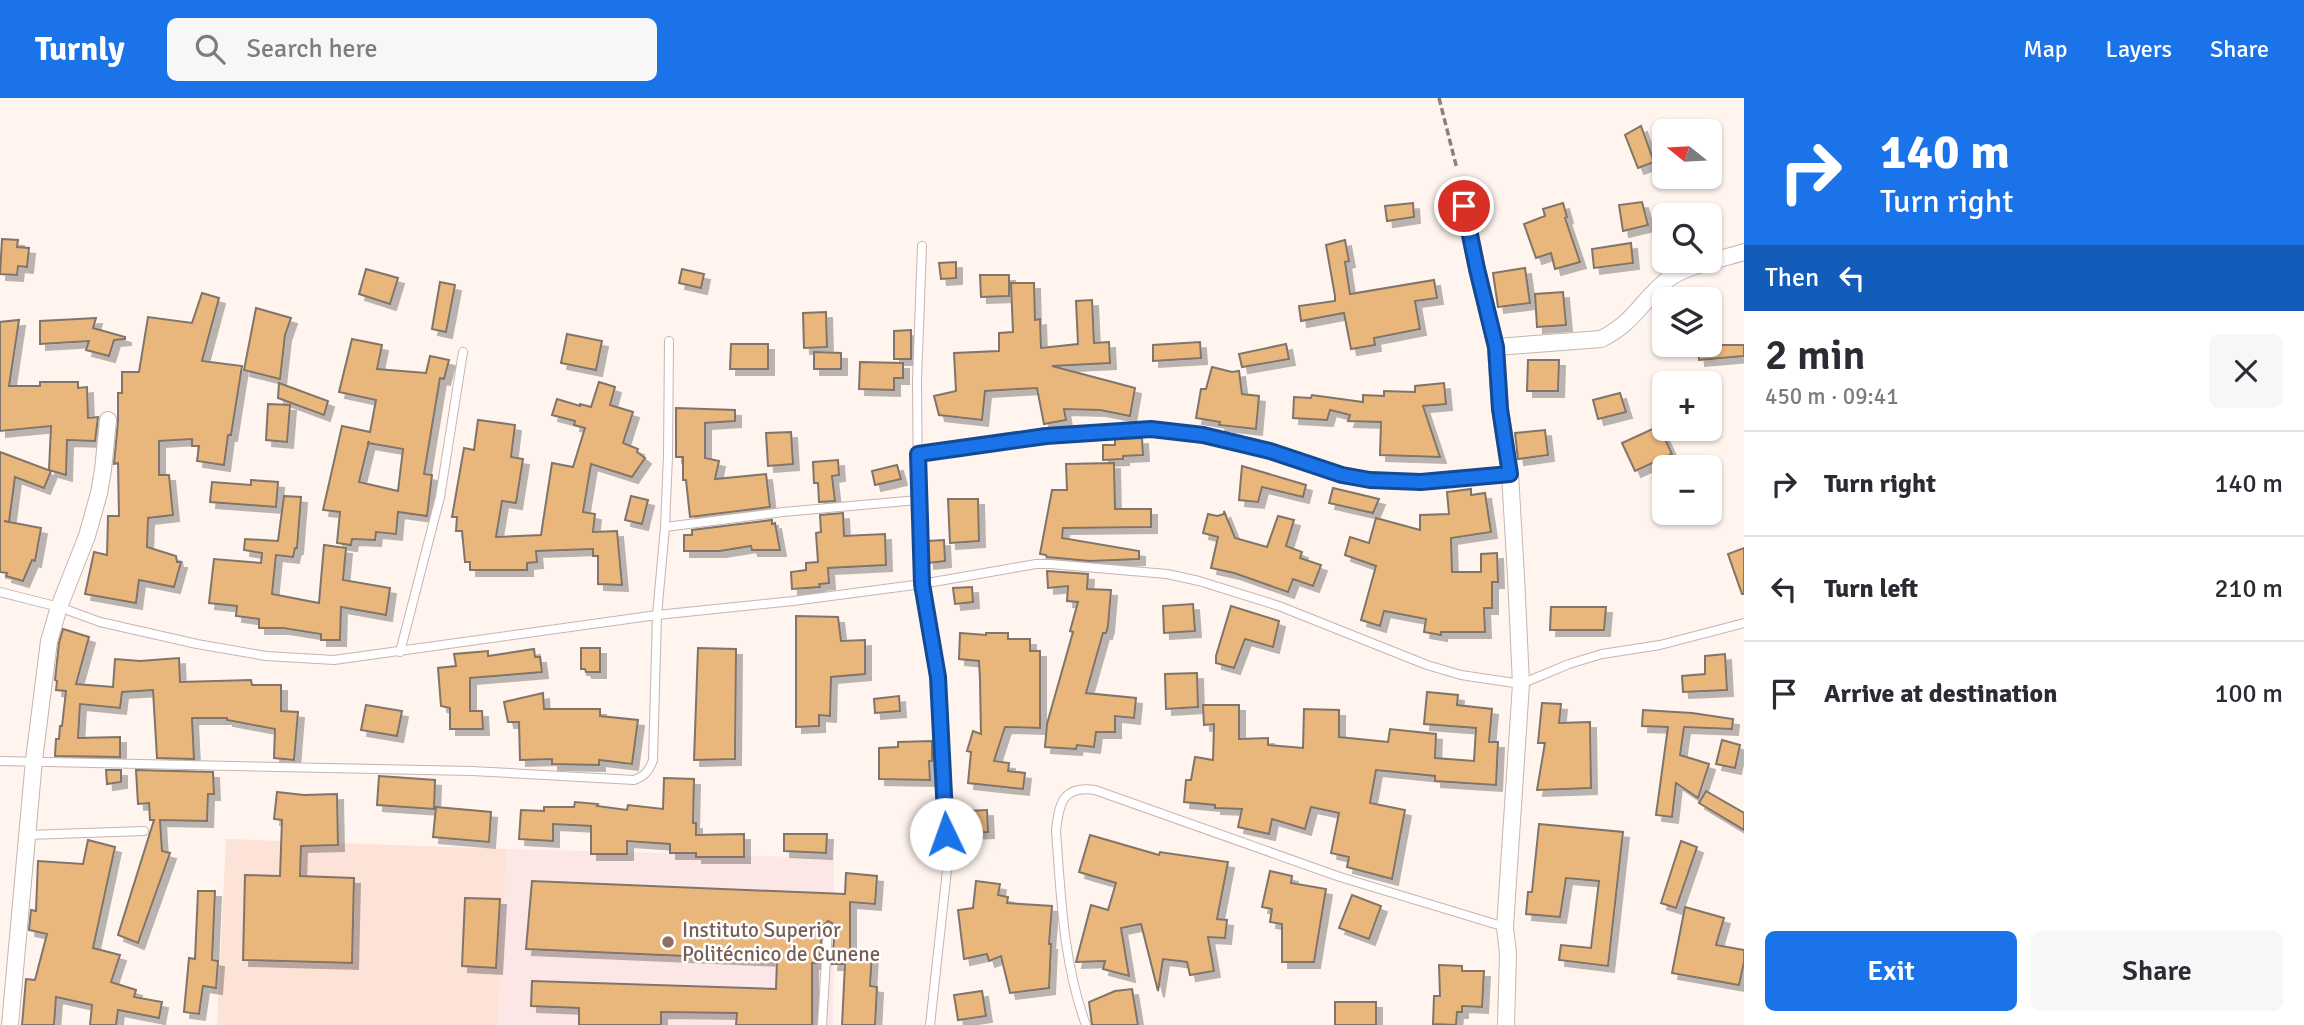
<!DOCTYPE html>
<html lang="en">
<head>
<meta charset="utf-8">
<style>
  :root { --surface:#fff; --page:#f7f7f7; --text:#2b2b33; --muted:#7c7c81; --line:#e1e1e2; --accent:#1a73e8 }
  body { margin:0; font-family:Signika,sans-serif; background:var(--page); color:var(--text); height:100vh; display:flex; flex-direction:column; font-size:26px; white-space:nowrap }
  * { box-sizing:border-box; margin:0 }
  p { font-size:23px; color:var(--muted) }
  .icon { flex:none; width:38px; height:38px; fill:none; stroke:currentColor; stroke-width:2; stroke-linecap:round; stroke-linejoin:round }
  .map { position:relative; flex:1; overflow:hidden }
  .side { display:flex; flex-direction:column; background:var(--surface); width:560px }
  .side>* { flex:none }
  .banner { background:#1a73e8; color:#fff; overflow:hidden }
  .needle { width:46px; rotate:288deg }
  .fabs { position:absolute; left:1652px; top:21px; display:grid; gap:14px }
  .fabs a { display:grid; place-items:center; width:70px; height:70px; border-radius:10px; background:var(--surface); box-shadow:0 2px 5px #0004; font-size:35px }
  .pin { position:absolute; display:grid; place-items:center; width:60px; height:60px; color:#fff; margin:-30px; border:4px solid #fff; border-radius:50%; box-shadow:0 2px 7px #0007 }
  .me { position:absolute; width:77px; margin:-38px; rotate:357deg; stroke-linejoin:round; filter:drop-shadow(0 0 5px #0008) }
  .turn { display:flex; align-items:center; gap:24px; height:147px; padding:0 21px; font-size:32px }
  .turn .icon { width:91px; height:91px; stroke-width:2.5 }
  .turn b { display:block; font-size:49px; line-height:60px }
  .then { display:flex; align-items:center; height:66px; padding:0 21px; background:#0003; gap:14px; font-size:26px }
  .round { display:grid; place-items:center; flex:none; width:74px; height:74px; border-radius:10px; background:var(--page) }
  .headline { display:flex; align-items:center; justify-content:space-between; height:119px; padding:0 21px }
  h1 { font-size:42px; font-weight:600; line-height:52px }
  .button { display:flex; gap:14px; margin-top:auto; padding:14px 21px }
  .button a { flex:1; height:80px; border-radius:10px; background:var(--accent); color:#fff; font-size:28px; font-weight:600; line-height:80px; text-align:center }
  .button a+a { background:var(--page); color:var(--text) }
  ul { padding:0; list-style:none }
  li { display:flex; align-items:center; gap:21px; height:105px; padding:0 21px; border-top:2px solid var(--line) }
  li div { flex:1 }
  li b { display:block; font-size:26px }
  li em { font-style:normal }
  header { display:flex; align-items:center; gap:42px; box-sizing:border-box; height:98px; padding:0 35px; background:var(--accent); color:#fff }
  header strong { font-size:33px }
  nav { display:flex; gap:38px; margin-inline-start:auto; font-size:24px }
  .search { width:490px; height:63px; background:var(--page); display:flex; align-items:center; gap:18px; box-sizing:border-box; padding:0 24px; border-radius:10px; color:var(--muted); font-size:26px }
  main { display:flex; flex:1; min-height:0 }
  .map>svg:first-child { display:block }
  .built { fill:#fde3d7 }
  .education { fill:#fce6e6 }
  .building { fill:#e9b67c; stroke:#807468; stroke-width:2; fill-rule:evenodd; filter:url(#shadow) }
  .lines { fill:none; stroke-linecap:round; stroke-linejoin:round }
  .lane-casing { stroke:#c7b5ad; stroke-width:10 }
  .street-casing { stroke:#c7b5ad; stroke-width:18 }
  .path { stroke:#8a817d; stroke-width:3.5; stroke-dasharray:7 3.5; stroke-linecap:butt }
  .lane { stroke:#fff; stroke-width:8 }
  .street { stroke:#fff; stroke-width:16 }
  .route-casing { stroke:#114b97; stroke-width:18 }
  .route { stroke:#1a73e8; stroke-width:12 }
  .education-dot { fill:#8d6e63; stroke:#fff; stroke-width:2.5 }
  .labels { text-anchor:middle; stroke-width:5; stroke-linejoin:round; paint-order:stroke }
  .education-label { font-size:21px; fill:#785e54; stroke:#fff; text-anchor:start }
</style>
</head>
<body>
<header>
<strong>Turnly</strong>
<div class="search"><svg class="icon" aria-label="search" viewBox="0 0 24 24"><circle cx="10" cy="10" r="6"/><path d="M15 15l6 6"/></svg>Search here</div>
<nav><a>Map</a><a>Layers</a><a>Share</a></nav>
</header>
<main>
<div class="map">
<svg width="1744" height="927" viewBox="0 0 1744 927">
  <defs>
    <filter id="shadow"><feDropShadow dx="6" dy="6" stdDeviation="0" flood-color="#0004"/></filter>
  </defs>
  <rect width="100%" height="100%" fill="#fff4ee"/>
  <!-- built -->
  <polygon class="built" points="226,741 507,751 498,927 217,927"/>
  <!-- education -->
  <polygon class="education" points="507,751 834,760 833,927 498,927"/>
  <!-- building -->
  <g class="building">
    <polygon points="1641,28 1654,64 1638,70 1625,37"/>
    <polygon points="1642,104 1648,127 1623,133 1619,107"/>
    <polygon points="1413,105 1414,119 1387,123 1385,108"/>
    <polygon points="1563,105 1567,119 1565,120 1580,164 1555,171 1551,155 1536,160 1524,126 1545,118 1543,111"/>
    <polygon points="2,141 18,142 17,149 29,150 27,169 18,168 17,177 0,176"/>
    <polygon points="1345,142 1349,163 1345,164 1350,196 1434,182 1437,200 1415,203 1420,231 1374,240 1375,247 1351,251 1344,215 1301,223 1299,208 1335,203 1335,198 1326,147"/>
    <polygon points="1631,145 1633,165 1594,170 1592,151"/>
    <polygon points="956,164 956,180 941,181 939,165"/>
    <polygon points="1525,170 1530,205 1498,209 1493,175"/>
    <polygon points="366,171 398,180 390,206 359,196"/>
    <polygon points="682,171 704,176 701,190 679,185"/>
    <polygon points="980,177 1009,177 1009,198 981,199"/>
    <polygon points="440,184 455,187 446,234 432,231"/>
    <polygon points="1011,185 1034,185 1035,222 1040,221 1041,250 1078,246 1076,203 1092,202 1094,245 1109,244 1110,265 1052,268 1135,290 1130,318 1100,312 1064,311 1066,322 1044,326 1037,290 985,293 982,322 939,317 934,298 956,293 954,255 999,253 999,235 1013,234"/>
    <polygon points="1563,194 1566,227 1537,229 1535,196"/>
    <polygon points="202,195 219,200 202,263 242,268 231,337 228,337 224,367 197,363 199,348 192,348 192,341 159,343 159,377 169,377 173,417 148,420 147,449 176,458 177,464 181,464 174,489 139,482 136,505 85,496 94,454 107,457 108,418 119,418 118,365 114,366 118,323 118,295 122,295 122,274 139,274 148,219 192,225"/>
    <polygon points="256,210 291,220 285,237 280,281 244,272"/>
    <polygon points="826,214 827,249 804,250 803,215"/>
    <polygon points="96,220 93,230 125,239 125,241 114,242 109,258 86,252 89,243 40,246 40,223"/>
    <polygon points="19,222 9,288 40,288 40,284 78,284 78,290 87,289 88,320 98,319 95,343 67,342 66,377 49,372 51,328 0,333 0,224"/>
    <polygon points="911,232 911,261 894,261 894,233"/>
    <polygon points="567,236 602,243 596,272 561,265"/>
    <path d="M352,241L382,247L377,271L426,275L430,258L449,262L444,281L440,280L424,376L432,377L427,418L398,414L396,436L376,434L375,442L352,441L351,447L337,445L340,414L323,412L342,328L370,334L376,302L339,294ZM369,343L368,345L403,351L398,393L359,384Z"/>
    <polygon points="1200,244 1201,260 1153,263 1153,247"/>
    <polygon points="731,246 768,246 768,271 730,271"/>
    <polygon points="1286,246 1289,261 1242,269 1239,256"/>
    <polygon points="1698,247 1744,247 1744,258 1699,262"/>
    <polygon points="814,254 841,255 841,271 814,271"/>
    <polygon points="1528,262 1559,262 1558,293 1527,293"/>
    <polygon points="860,264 903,265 903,280 894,280 894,292 859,291"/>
    <polygon points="1212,269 1232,274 1239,273 1242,296 1259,298 1256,331 1219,327 1220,324 1196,320 1201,291 1206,291"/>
    <polygon points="599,284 615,289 610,307 633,314 623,345 638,351 637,354 645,360 632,379 591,366 583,414 595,416 593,434 617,433 622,487 598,486 598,458 593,458 593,451 536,453 537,464 527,465 527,472 470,472 470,464 465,464 462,433 456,433 457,419 452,419 464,350 474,352 478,322 515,327 511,359 523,361 516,405 502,403 496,439 541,437 552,365 573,369 585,330 574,327 575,323 552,317 557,301 580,308 580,306 591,309"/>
    <polygon points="279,285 328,303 324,317 278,300"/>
    <polygon points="1444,285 1446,306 1423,308 1440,359 1380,357 1381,324 1348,323 1350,317 1330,312 1327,322 1293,320 1294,299 1311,300 1312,297 1363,304 1363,297 1384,298 1384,293 1415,294 1415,288"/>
    <polygon points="1620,295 1626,314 1598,321 1593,302"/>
    <polygon points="268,306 290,307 287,344 266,342"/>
    <polygon points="676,310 735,312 735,323 705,325 705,360 719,363 715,381 766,376 770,409 690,419 686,382 683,382 683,359 676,359"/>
    <polygon points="1659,328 1672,356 1635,373 1622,345"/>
    <polygon points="1545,332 1548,357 1518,361 1515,335"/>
    <polygon points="791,334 793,366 768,368 766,335"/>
    <polygon points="1142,340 1143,357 1123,358 1123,361 1103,362 1103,347 1115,347 1115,341"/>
    <polygon points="0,354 51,373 44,390 15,379 9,424 4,423 41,430 35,463 32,462 23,483 6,478 7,475 0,474"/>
    <polygon points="838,362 839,377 832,378 835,403 819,404 818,385 814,385 813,364"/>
    <polygon points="1114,365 1115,411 1151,411 1151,429 1063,430 1062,440 1139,453 1139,461 1090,463 1047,459 1046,457 1040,456 1052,392 1067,392 1066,366"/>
    <polygon points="897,367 901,381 875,387 872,373"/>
    <polygon points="1242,368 1306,387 1303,399 1262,389 1258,404 1239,402"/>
    <polygon points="251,382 278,384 276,409 210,404 212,384 251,387"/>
    <polygon points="1333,390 1379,401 1373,415 1329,405"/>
    <polygon points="1471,391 1471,397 1485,395 1491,434 1451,440 1452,474 1481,474 1481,456 1497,455 1498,484 1492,484 1492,510 1484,510 1485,534 1441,534 1441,537 1424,534 1426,521 1384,513 1380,528 1361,522 1376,468 1345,457 1350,439 1369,445 1376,420 1420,432 1420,417 1449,416 1447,394"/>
    <polygon points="284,398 301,399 297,450 295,450 293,459 276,457 272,496 319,505 324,447 346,450 343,482 390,490 386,517 341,509 340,542 321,542 321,536 283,530 259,530 259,521 236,518 237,508 209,505 214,461 261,465 262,455 244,452 245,441 278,443"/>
    <polygon points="631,398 648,402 642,426 625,422"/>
    <polygon points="948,401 978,401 979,443 950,445"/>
    <polygon points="1224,413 1235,440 1267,449 1278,418 1294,422 1286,448 1302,454 1300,460 1321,467 1313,488 1293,481 1288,494 1234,475 1211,470 1218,439 1203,435 1208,416 1217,418 1224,416"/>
    <polygon points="843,415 844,438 885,436 886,467 828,470 829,485 819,486 820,489 792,491 791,474 806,472 806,465 818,464 816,435 821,434 820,417"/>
    <polygon points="772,422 772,426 775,425 780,452 752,452 751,448 720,453 684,453 684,437 692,437 692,432"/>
    <polygon points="944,442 945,463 928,465 927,443"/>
    <polygon points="1744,450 1744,496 1742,496 1728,456"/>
    <polygon points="1047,473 1088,476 1087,491 1111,492 1108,528 1106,535 1103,535 1086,595 1136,600 1134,620 1115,618 1115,634 1096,634 1094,649 1077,647 1076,651 1045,649 1047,626 1073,534 1070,533 1078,504 1067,503 1068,488 1048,490"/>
    <polygon points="972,489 973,504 955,506 953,490"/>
    <polygon points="1193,506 1195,533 1164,535 1163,508"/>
    <polygon points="1231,508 1279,523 1273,549 1245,541 1234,570 1216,565 1216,558"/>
    <polygon points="1551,509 1606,509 1604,532 1550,532"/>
    <polygon points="796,518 838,519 841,543 865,542 865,576 831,579 830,618 819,617 819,628 796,629"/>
    <polygon points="63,531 89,539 76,586 113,589 115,561 140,563 179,560 180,584 251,582 252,587 281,587 281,613 298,614 294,662 274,660 275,631 227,622 227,620 192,620 194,661 157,660 153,592 122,594 120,610 80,606 78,640 120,639 120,659 55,658 56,641 59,641 60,628 62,628 66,593 56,592 57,583 55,582 59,545"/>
    <polygon points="960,535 986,537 986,535 1008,535 1008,541 1030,541 1030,553 1040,553 1040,630 1005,629 994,663 1009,665 1008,673 1025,675 1023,691 968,685 971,654 967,653 973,633 981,636 980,582 979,563 959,561"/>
    <polygon points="581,550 600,550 600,574 586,574 585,571 581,571"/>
    <polygon points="698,550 736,551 735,661 694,662"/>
    <polygon points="534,551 535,559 540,559 542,574 470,580 470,613 482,613 483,631 450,631 450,610 441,608 438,570 456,568 454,556 488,553 488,558"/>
    <polygon points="1725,556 1727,592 1683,594 1682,578 1705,576 1705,558"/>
    <polygon points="1197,575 1198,609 1166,611 1165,576"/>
    <polygon points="1427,594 1458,597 1457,607 1492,611 1489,644 1498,644 1496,687 1435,683 1435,678 1376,672 1370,705 1405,712 1392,781 1347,769 1349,759 1331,755 1339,715 1311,709 1305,731 1272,721 1269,736 1238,729 1242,711 1215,710 1215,707 1184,704 1186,682 1191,682 1195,659 1213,662 1214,626 1204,627 1203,607 1239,607 1239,641 1268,640 1268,647 1303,650 1304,611 1339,612 1339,639 1388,644 1390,631 1436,636 1435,660 1474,663 1476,630 1424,626"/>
    <polygon points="543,595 544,611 600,611 600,618 638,622 632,666 599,662 599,667 552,666 552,661 520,662 519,624 508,624 504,604"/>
    <polygon points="899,598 900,613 875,615 874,601"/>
    <polygon points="1542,605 1561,606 1559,625 1590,624 1591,690 1537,692 1545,645 1538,645"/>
    <polygon points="366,607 402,613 397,638 361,632"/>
    <polygon points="1643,612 1692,615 1733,621 1732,631 1684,629 1680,657 1709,666 1698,700 1676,685 1672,719 1656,717 1668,629 1642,628"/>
    <polygon points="1722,642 1740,647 1735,670 1716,666"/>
    <polygon points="932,643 932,663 929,663 930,682 879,681 879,650 898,649 898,644"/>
    <polygon points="106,672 121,672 121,684 107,686"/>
    <polygon points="136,672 213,674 214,696 208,696 207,723 160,722 162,753 170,755 138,845 118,837 154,722 150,722 149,705 138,706"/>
    <polygon points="379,678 435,682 434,711 377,707"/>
    <polygon points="664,680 694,681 693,725 696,725 696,737 744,736 744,759 696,759 696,755 670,755 670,746 627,743 627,756 591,756 591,728 553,726 553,743 519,741 521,712 544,713 544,709 574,709 575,704 598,706 597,708 627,712 628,707 663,711"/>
    <polygon points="1706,693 1744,715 1744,732 1699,705"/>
    <polygon points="277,694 304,697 337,696 338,747 301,748 300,778 354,780 352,865 243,862 245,777 280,778 282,722 274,721"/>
    <polygon points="436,709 491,714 489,744 433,739"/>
    <polygon points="987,712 988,734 968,735 967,713"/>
    <polygon points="1539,726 1623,734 1608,868 1559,862 1561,847 1591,850 1599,783 1566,780 1560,819 1526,816 1528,794 1532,794"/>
    <polygon points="784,736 827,736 826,755 784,753"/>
    <polygon points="1090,737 1159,757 1160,754 1228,764 1217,821 1227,822 1225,840 1208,839 1214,873 1190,877 1187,864 1163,861 1158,893 1141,826 1121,830 1129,878 1103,871 1105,863 1076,864 1091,807 1108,812 1116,785 1079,774"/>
    <polygon points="88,742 115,749 93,850 120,857 111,884 136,892 134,899 162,904 159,920 118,912 116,927 90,927 92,907 56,899 54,927 22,927 26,881 35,882 47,836 29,832 31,812 36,813 38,763 83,766"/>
    <polygon points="1681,743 1697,749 1676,810 1661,805"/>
    <polygon points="1270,773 1292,778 1291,785 1326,791 1314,864 1282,864 1282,826 1270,824 1272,811 1262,809"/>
    <polygon points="846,775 877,778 875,806 850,804 850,855 872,855 870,888 877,889 875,927 842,927 845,866 832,866 835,830 832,825 828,823 822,829 819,865 812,865 812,927 736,927 737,915 661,914 661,927 579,927 579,910 531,908 532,883 776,891 777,862 526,851 532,783 845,796"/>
    <polygon points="976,783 1000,786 998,797 1008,799 1007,805 1052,808 1049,846 1051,846 1049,890 1010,895 1001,858 989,863 987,856 964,861 958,812 973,810"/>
    <polygon points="198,793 215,793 212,862 218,863 216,890 203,888 199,916 184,914 189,860 195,861"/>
    <polygon points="1352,797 1381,808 1369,841 1339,830"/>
    <polygon points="465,800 500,801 496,870 462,868"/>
    <polygon points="1685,809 1724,820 1716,847 1744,852 1744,864 1739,887 1672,875"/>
    <polygon points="1439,867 1462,868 1462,873 1484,873 1482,909 1462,908 1462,914 1457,914 1456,927 1433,926 1434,898 1440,898"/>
    <polygon points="1132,891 1138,927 1092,927 1089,904 1115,893"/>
    <polygon points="982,893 986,918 958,922 954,897"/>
    <rect x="1335" y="904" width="41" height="23"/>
  </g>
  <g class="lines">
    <defs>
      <g id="lane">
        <polyline points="922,148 917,283 918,402 922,486 940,601 948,763 930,927"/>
        <polyline points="918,356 1046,338 1151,331 1203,337 1270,353 1342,378 1370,382 1421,384 1510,376"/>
        <polyline points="665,429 783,414 918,402"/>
        <polyline points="0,494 59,509 100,524 197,546 266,558 334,562 657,517 793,503 922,486 1036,466 1050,466 1167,476 1199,483 1279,508 1427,567 1461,577 1521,586 1569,566 1602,556 1660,547 1744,525"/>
        <polyline points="400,554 440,399 463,254"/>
        <path d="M0,663L472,673L634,682C645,678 649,673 653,662L657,517L665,429L668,358L669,243"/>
        <polyline points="27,737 144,733"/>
        <polyline points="822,927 828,830"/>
        <path d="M1086,927C1063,865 1061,798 1056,733C1059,705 1063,687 1095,692L1340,779L1505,829"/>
      </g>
      <g id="street">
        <polyline points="1460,87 1477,171 1496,249 1500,311 1510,376 1516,478 1521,586 1505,829 1508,856 1506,927"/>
        <path d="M1496,249L1601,241C1636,224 1643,199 1671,179C1689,167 1722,161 1744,154"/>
        <polyline points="10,927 34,662 49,543 59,509 87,438 99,395 103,372 108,322"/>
      </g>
    </defs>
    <!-- lane casing -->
    <use href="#lane" class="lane-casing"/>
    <!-- street casing -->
    <use href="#street" class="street-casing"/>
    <!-- path -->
    <polyline class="path" points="1439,0 1457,71"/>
    <!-- lane -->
    <use href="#lane" class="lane"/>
    <!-- street -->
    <use href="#street" class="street"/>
  </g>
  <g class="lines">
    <defs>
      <polyline id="route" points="946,736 938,579 922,486 918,356 1046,338 1151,331 1203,337 1270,353 1342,377 1370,382 1421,384 1510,376 1500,311 1496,249 1477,171 1464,108"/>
    </defs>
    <!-- route casing -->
    <use href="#route" class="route-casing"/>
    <!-- route -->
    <use href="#route" class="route"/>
  </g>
  <!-- markers -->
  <circle class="education-dot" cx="668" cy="844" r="7"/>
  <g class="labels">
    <!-- education labels -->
    <g class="education-label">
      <text x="682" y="839">Instituto Superior<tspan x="682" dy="24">Politécnico de Cunene</tspan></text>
    </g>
  </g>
</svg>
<div class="fabs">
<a><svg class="needle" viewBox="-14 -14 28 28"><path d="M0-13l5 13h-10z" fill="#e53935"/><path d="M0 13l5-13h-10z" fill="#7c7c81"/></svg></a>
<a><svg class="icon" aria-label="search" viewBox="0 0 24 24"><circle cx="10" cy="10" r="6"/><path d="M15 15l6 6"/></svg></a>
<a><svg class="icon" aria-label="layers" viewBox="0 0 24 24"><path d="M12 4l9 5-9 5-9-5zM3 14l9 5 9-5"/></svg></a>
<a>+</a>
<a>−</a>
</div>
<div class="pin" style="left:1464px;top:108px;background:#d93025"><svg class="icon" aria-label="arrive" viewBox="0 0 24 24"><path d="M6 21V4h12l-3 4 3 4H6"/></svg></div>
<svg class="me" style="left:946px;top:736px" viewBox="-20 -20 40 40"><circle r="19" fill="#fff"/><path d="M0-13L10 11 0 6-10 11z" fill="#1a73e8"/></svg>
</div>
<section class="side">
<div class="banner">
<div class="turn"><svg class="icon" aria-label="right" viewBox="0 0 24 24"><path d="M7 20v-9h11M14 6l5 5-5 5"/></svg><div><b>140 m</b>Turn right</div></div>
<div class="then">Then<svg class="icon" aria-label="left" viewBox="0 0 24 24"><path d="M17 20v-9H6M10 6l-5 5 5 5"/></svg></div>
</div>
<div class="headline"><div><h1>2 min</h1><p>450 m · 09:41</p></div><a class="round"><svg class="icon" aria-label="close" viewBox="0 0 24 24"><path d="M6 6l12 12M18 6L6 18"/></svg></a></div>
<ul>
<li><svg class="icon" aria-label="right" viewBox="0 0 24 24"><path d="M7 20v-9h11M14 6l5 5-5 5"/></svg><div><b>Turn right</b></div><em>140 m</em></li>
<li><svg class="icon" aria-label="left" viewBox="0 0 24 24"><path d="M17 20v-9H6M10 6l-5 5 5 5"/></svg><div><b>Turn left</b></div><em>210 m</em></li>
<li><svg class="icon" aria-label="arrive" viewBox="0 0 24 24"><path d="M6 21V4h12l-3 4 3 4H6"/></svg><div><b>Arrive at destination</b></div><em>100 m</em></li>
</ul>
<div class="button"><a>Exit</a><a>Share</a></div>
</section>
</main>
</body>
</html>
